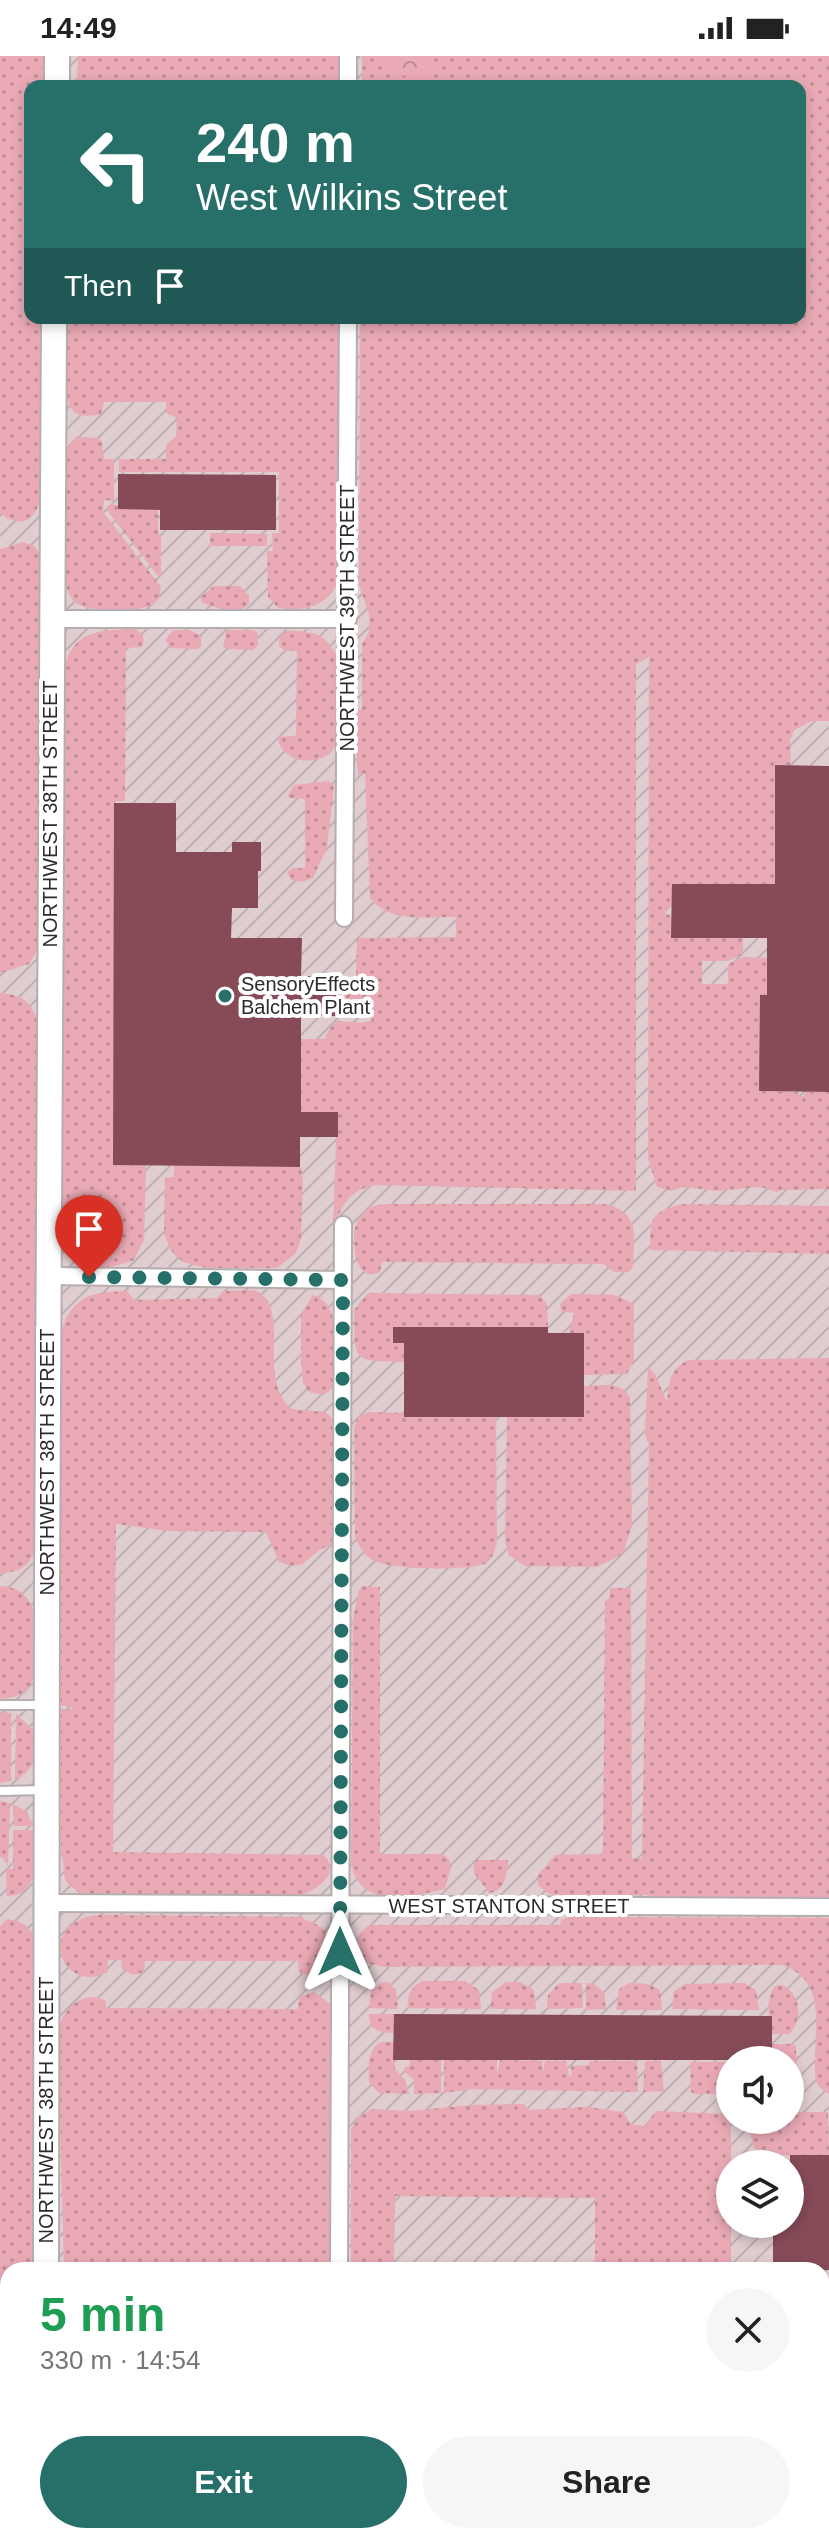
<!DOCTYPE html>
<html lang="en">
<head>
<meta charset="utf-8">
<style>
  :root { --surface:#fff; --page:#f6f6f6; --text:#222; --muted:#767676; --accent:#276f69 }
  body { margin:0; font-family:Helvetica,sans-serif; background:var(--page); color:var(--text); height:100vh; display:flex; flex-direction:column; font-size:30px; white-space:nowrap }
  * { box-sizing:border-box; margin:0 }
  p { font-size:26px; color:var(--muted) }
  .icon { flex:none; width:44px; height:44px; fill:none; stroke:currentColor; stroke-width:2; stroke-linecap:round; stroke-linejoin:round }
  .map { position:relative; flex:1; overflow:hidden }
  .details { position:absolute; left:0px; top:2206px; width:830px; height:282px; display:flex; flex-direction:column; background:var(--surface); border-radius:24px 24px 0 0; box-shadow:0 4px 12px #0003 }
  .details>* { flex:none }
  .banner { position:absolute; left:24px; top:24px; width:782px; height:244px; border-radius:16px; box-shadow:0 4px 12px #0003; background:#276f69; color:#fff; overflow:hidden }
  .tools { position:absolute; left:716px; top:1990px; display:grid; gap:16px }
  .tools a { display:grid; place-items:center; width:88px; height:88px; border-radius:50%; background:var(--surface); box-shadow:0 4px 12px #0003; font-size:40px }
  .pin { position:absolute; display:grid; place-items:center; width:68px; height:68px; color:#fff; margin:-82px -34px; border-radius:50% 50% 50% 0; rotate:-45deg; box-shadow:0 0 8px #0007 }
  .pin .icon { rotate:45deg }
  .me { position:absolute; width:88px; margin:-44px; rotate:0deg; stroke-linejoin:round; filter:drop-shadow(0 0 6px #0008) }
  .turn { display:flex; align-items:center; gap:28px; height:168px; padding:0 40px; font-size:36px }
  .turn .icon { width:104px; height:104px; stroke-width:2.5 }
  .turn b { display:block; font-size:56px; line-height:68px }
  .then { display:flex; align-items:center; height:76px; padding:0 40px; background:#0003; gap:16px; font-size:30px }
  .round { display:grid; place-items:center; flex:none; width:84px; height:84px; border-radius:42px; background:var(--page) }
  .head { display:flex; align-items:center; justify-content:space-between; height:136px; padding:0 40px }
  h1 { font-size:48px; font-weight:600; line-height:60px; color:#1e9e55 }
  .action { display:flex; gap:16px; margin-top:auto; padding:16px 40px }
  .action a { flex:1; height:92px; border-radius:48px; background:var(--accent); color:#fff; font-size:32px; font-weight:600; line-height:92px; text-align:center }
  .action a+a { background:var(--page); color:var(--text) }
  .status { display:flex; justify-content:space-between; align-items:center; height:56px; padding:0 40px; background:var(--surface); direction:ltr }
  .status svg { height:22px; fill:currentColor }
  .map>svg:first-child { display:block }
  .industrial { fill:url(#industrial-furrows); fill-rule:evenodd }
  .grass { fill:url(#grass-dots) }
  .forest { fill:url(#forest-crowns) }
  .building { fill:#874b58 }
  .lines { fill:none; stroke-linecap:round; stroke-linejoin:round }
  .lane-casing { stroke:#b6adae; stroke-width:12 }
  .street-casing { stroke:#b6adae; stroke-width:20 }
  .secondary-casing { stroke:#b6adae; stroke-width:28 }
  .lane { stroke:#fff; stroke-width:8 }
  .street { stroke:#fff; stroke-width:16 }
  .secondary { stroke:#fff; stroke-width:24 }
  .route { stroke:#276f69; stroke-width:14; stroke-dasharray:0 25.2 }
  .poi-dot { fill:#276f69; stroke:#fff; stroke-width:3 }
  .labels { text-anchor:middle; stroke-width:8; stroke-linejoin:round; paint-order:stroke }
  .street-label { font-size:20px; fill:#2d2a2a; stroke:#fff }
  .poi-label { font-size:20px; fill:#2d2a2a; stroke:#fff; text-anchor:start }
</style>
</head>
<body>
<div class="status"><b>14:49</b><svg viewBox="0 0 49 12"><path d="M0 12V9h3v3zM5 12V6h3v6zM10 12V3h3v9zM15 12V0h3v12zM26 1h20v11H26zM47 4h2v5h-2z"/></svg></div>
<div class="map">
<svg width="829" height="2487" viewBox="0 0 829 2487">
  <defs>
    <pattern id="industrial-furrows" width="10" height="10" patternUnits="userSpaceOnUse" patternTransform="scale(2)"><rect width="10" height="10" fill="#e0cdd0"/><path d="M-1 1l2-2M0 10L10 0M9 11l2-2" fill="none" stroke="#c0b0b3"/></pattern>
    <pattern id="grass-dots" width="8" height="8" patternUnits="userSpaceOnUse" patternTransform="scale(2)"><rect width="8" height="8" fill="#e9a9b5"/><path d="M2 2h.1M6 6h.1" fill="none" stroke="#bd8a93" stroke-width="1.8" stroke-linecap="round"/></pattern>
    <pattern id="forest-crowns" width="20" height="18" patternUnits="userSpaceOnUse" patternTransform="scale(2)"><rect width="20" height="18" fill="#e9a9b5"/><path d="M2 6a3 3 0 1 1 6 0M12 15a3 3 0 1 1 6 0" fill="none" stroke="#bd8a93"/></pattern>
  </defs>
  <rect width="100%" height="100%" fill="#e5dbdd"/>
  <!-- industrial -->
  <path class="industrial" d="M0,0H829V2487H0ZM30,30H800V262H30ZM730,2004H790V2064H730ZM730,2108H790V2168H730ZM8,2214H822V2480H8Z"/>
  <!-- grass -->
  <g class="grass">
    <path d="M0,0H43L44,30H30V262H43L42,439C36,463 22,475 0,457Z"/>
    <polygon points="78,0 341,0 341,30 77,30"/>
    <path d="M362,0H829V665H812L794,674L790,685L791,709L775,710V828H672V851L666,852V858L671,859V881L743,882V898L728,905H702V928H728V908L743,901L767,902V939H760V1035L799,1036V1041L804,1040L805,1036H829V1133L782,1134L777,1136L760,1131L717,1135L684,1131L671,1135L657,1131L648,1103L649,601L636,608V1135L376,1129C350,1133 338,1151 335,1176L333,1173L337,1056H301V983H325L329,973L337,965L362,967L373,964L361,957L336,953V928L356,927L357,882L456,881V861C427,861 389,867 370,842L365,717L358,719L355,654L362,653V588L369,576V558L359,529V515L360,262H800V30H362Z"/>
    <path d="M68,262H340L339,523C330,550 304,556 278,552L268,541L267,495H273L272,477H279V416H119V403H166V389L176,380L177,362L166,357V346H104L101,358C93,360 83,361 76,357C59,347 67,281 68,262Z"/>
    <path d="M76,381L98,382L102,386L104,403H114V445L104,444L103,456L161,531C160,538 160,544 153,548C140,557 89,556 76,547C69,541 67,532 65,524L64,401L65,393Z"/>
    <polygon points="108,449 118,449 118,453 158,454 158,478 161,479 161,520 158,520 107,454"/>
    <polygon points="210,477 267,478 267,490 210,490"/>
    <polygon points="23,486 34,490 43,502 39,892 29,908 0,917 0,493"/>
    <polygon points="214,530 240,530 249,540 249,547 243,553 221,553 202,547 200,541"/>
    <path d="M135,573C143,578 146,582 142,591L126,592L125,745H115L113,1109H146L144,1184L134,1204C92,1220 69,1212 61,1167L65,610C73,574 103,574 135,573Z"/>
    <polygon points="173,574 190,574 201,580 201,590 198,593 171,592 165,584"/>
    <polygon points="227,574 253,574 258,577 258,589 253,594 228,593 223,591"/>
    <path d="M286,575C311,575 326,576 337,601C337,620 342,675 336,689C330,703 311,707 297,703C287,700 279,692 278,681L296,680L297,595H284L279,589V581Z"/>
    <polygon points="329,725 334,730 327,792 313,822 302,826 291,824 287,816 293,812 305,812 305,743 289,742 288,739 294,729"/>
    <path d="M0,937C32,940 34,952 41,980L35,1495C29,1511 17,1517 0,1517Z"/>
    <polygon points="174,1109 301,1111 303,1121 301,1183 296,1197 277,1212 206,1212 183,1206 177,1201 170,1193 164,1178 165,1122 174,1121"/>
    <path d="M385,1148H606C641,1158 634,1180 633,1210L629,1216H615L603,1208L382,1206L380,1216C355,1228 352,1188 355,1172C357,1164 364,1156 369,1151Z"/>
    <path d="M682,1148L829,1150V1198L650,1194C650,1163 650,1156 682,1148Z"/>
    <path d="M253,1234C295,1248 254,1323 292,1353L325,1356L334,1364L332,1488C328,1490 324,1491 320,1494C302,1506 304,1515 279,1506L266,1476L168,1475L116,1468L113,1796L324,1799C342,1819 315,1835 297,1841L121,1840L80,1838L65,1824L61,1792L60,1653H72L71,1650H60L62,1273C74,1238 94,1236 127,1235L134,1244L217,1242L224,1235Z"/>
    <path d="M368,1237L540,1239L547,1248L548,1271H394L393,1287H404V1306C351,1305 355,1306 354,1254Z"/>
    <polygon points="571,1238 615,1239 634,1248 634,1304 627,1318 584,1319 584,1277 569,1277 574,1257 561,1255 560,1248"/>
    <path d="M313,1239C346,1249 334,1306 334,1332L323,1339L309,1336L303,1327L301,1307V1258Z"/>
    <path d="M829,1302V1843L665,1842L646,1839L559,1841L548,1837L538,1829V1819L555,1799L603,1798L605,1545L610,1541V1532H631L632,1802L642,1803L649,1389L645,1378L648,1311L655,1318L667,1346C669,1327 669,1312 689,1304Z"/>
    <path d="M584,1330C600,1330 622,1324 630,1342L632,1469L623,1498L597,1511L525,1510L509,1499L505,1486L507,1361H583Z"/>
    <path d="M369,1356L404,1357L405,1361H496L497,1483C496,1491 494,1500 488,1506C475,1516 393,1513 377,1506C364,1501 359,1491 355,1479L354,1372L358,1361Z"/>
    <path d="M0,1530C35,1531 37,1562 36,1590C36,1606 38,1625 24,1636C17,1641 8,1642 0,1643Z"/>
    <path d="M362,1530L380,1531V1798H442L449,1803L451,1811L445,1833C411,1841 361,1854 351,1808L353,1562L359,1534Z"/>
    <polygon points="0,1656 11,1657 11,1725 0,1727"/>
    <path d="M16,1658L33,1674C40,1695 35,1714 15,1724Z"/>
    <polygon points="0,1745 10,1747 8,1809 0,1799"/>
    <polygon points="13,1748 26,1755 34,1770 14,1770"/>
    <path d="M13,1774H35C35,1799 42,1840 7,1840L6,1813H13Z"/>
    <path d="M477,1804H508C507,1818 506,1835 489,1837L474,1817V1806Z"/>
    <path d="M139,1859L303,1861L305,1864C326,1869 332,1883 333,1903C325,1915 311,1925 299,1915L298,1905H145L144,1916L133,1919L122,1913L121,1904H108L107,1916C69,1938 38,1882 81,1863C97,1856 122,1860 139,1859Z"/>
    <path d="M568,1861L829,1862V2038C826,2035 821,2034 819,2030C814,2024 815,2013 815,2005C815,1968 826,1922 781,1909L384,1911L367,1907L355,1898C355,1884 358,1877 369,1869H560L561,1864Z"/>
    <path d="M7,1863C23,1865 33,1871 35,1887L34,2214H8V2408L0,2410V1870Z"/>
    <path d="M422,1925H465L479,1934L481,1953L408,1952C407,1939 410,1932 422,1925Z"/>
    <polygon points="388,1926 396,1934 398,1953 369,1952 371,1934 381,1927"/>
    <polygon points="506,1926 520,1926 534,1934 536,1953 491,1953 492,1936"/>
    <polygon points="559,1927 582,1927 583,1952 547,1953 548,1939"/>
    <polygon points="586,1927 594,1928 604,1936 606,1953 586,1954"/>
    <path d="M630,1927C642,1927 651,1927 660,1935L662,1954H616L619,1933Z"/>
    <polygon points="744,1927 756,1934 759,1954 672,1953 674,1935 685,1928"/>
    <path d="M782,1929C801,1937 803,1965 789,1978H772C769,1963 765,1942 775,1930Z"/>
    <path d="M314,1936L331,1948L333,1963L332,2214H64L58,1975C63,1953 83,1932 106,1945V1952L298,1953L299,1941Z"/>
    <path d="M369,1958H394V1977C379,1977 369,1974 369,1958Z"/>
    <path d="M381,1986H393L395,2013L405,2024L409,2038L379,2037L369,2027C369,2012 366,1994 381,1986Z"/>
    <polygon points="772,1988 792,1988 796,1990 797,2029 790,2037 790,2004 772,2004"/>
    <polygon points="410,2004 441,2004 441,2037 414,2038 414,2024 406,2017 404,2011 409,2011"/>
    <polygon points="444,2004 497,2004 497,2019 500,2004 542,2005 543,2017 545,2005 566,2005 569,2020 572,2019 571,2010 589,2009 589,2005 637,2005 638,2036 472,2033 444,2037"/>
    <polygon points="645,2005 661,2005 664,2035 643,2036"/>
    <polygon points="690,2006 730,2006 730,2038 695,2038 691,2036"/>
    <polygon points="524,2048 528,2054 588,2051 623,2056 631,2068 644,2070 656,2055 723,2058 730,2067 731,2081 731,2214 595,2214 595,2142 395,2140 394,2214 351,2214 351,2073 359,2060 372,2053 409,2055 472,2049"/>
    <polygon points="790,2056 828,2056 829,2099 774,2099 774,2103 771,2103 754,2092 750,2076 757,2064 790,2064"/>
    <rect x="822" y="2360" width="7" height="56"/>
    <polygon points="822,2439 829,2439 829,2487 547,2487 545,2480 822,2480"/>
    <polygon points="69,2480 503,2480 503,2487 67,2487"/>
  </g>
  <!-- forest -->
  <polygon class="forest" points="379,0 430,0 434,7 433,17 413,24 375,6"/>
  <!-- building -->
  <g class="building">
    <polygon points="118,418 276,419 276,474 160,474 160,454 118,453"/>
    <polygon points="775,709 829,710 829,1036 759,1035 760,939 767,939 767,882 671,882 672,828 775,828"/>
    <polygon points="114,747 176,747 176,796 232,796 232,786 261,786 261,815 258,815 258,852 232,852 231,882 302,882 301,920 336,920 336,960 301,960 301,1056 338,1056 338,1081 300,1081 300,1111 113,1109"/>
    <polygon points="393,1271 548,1271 548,1277 584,1277 584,1361 404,1361 404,1287 393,1287"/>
    <polygon points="394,1958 772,1960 772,2004 393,2004"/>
    <polygon points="790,2099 829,2099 829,2214 773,2214 773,2168 790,2168"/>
  </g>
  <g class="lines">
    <defs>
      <g id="lane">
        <polyline points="0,1649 43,1649"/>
        <polyline points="0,1735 45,1734"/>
      </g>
      <g id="street">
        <polyline points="348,30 348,0"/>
        <polyline points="51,563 348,563"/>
        <polyline points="344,862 348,262"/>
        <polyline points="48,1220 343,1224"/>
        <polyline points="45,1847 829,1851"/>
        <polyline points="339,2214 343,1169"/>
        <polyline points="0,2421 8,2421"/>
        <polyline points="524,2487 525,2480"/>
      </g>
      <g id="secondary">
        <polyline points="57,30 57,0"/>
        <polyline points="46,2214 47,1524 54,262"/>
        <polyline points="822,2426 829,2426"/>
        <polyline points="46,2487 46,2480"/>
      </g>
    </defs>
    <!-- lane casing -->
    <use href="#lane" class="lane-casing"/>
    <!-- street casing -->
    <use href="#street" class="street-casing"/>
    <!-- secondary casing -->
    <use href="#secondary" class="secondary-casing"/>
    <!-- lane -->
    <use href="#lane" class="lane"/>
    <!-- street -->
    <use href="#street" class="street"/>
    <!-- secondary -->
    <use href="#secondary" class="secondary"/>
  </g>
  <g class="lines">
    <!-- route -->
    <polyline class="route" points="89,1221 343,1224 340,1896"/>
  </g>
  <!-- markers -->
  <circle class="poi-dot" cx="225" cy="940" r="8"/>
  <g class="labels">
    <!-- street labels -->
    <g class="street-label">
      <text transform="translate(347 562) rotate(-90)" y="7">NORTHWEST 39TH STREET</text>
      <text transform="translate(50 758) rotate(-90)" y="7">NORTHWEST 38TH STREET</text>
      <text transform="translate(47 1406) rotate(-90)" y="7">NORTHWEST 38TH STREET</text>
      <text x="509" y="1857">WEST STANTON STREET</text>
      <text transform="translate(46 2054) rotate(-90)" y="7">NORTHWEST 38TH STREET</text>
    </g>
    <!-- poi labels -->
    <g class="poi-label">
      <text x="241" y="935">SensoryEffects<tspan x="241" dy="23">Balchem Plant</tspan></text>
    </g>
  </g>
</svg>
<div class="tools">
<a><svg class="icon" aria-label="sound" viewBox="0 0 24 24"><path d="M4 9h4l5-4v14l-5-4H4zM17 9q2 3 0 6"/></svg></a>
<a><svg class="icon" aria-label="layers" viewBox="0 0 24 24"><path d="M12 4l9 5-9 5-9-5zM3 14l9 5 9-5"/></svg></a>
</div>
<div class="pin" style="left:89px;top:1221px;background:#d93025"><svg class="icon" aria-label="arrive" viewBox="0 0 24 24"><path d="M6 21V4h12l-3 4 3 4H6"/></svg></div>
<svg class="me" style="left:340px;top:1896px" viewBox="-20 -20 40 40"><path d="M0-17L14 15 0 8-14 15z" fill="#276f69" stroke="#fff" stroke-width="4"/></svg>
<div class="banner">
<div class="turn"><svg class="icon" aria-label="left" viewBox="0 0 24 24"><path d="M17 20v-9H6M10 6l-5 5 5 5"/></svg><div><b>240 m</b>West Wilkins Street</div></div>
<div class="then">Then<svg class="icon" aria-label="arrive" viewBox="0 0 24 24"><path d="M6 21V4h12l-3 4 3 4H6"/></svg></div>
</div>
<section class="details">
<div class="head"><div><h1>5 min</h1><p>330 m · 14:54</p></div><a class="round"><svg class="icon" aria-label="close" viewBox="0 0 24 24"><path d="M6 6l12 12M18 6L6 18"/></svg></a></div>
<div class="action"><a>Exit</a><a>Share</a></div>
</section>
</div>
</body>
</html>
